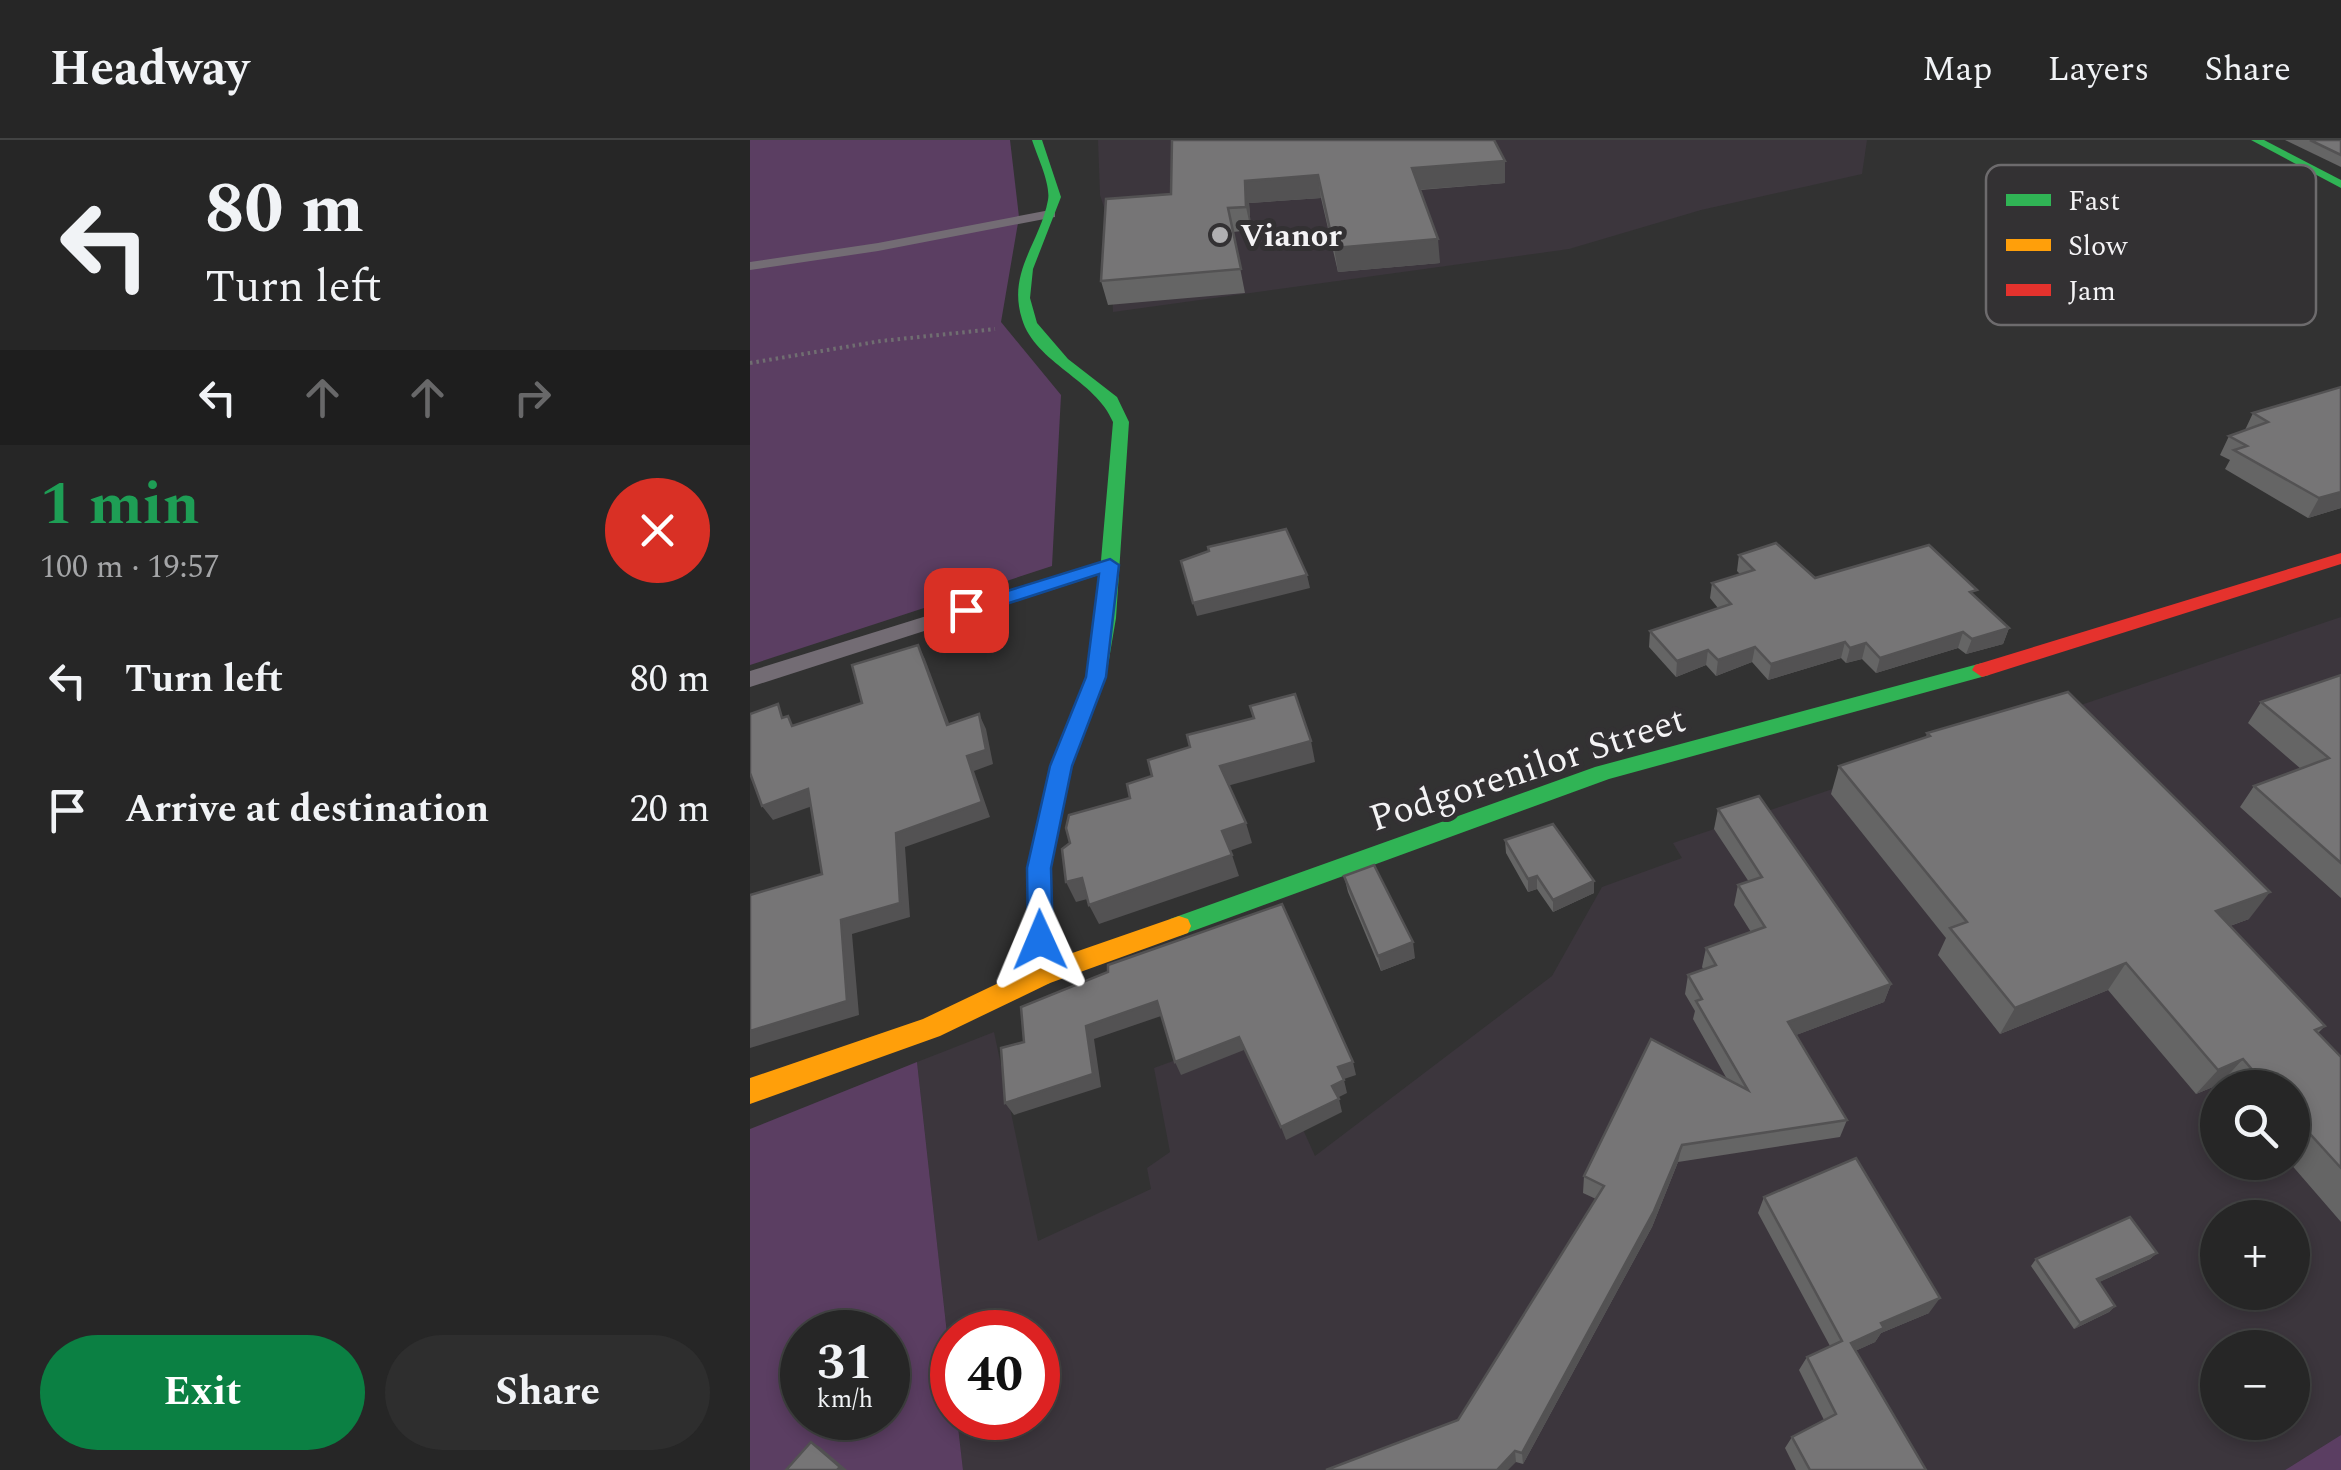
<!DOCTYPE html>
<html lang="en">
<head>
<meta charset="utf-8">
<style>
  :root { --surface:#262626; --page:#2e2e2e; --text:#f1f3f6; --muted:#a4a5a7; --line:#424343; --accent:#0b8043 }
  body { margin:0; font-family:Spectral,serif; background:var(--page); color:var(--text); height:100vh; display:flex; flex-direction:column; font-size:38px; white-space:nowrap }
  * { box-sizing:border-box; margin:0 }
  p { font-size:32px; color:var(--muted) }
  .icon { flex:none; width:55px; height:55px; fill:none; stroke:currentColor; stroke-width:2; stroke-linecap:round; stroke-linejoin:round }
  .map { position:relative; flex:1; overflow:hidden }
  .details { display:flex; flex-direction:column; background:var(--surface); width:750px }
  .details>* { flex:none }
  .top-card { background:#262626; color:var(--text); overflow:hidden }
  .fabs { position:absolute; left:1450px; top:930px; display:grid; gap:20px }
  .fabs a { display:grid; place-items:center; width:110px; height:110px; border-radius:50%; background:var(--surface); box-shadow:0 5px 15px #0003,0 0 0 2px var(--line); font-size:50px }
  .speed { position:absolute; left:30px; top:1170px; display:flex; gap:20px; font-size:50px; font-weight:700; text-align:center }
  .speed>* { display:grid; place-content:center; width:130px; height:130px; border-radius:50%; background:var(--surface); box-shadow:0 5px 15px #0003,0 0 0 2px var(--line); line-height:1 }
  .speed small { font-size:25px; font-weight:400 }
  .speed .limit { border:15px solid #d22; background:#fff; color:#111 }
  .pin { position:absolute; display:grid; place-items:center; width:85px; height:85px; color:#fff; margin:-42px; border-radius:20px; box-shadow:0 5px 15px #0006 }
  .me { position:absolute; width:110px; margin:-55px; rotate:359deg; stroke-linejoin:round; filter:drop-shadow(0 0 8px #0008) }
  .turn { display:flex; align-items:center; gap:35px; height:210px; padding:0 40px; font-size:45px }
  .turn .icon { width:130px; height:130px; stroke-width:2.5 }
  .turn b { display:block; font-size:70px; line-height:85px }
  .lanes { display:flex; align-items:center; height:95px; padding:0 40px; background:#0003; justify-content:center; gap:50px; direction:ltr }
  .lanes .off { opacity:.35 }
  .round { display:grid; place-items:center; flex:none; width:105px; height:105px; border-radius:52px; background:var(--page) }
  .summary { display:flex; align-items:center; justify-content:space-between; height:170px; padding:0 40px }
  h1 { font-size:60px; font-weight:700; line-height:75px; color:#1e9e55 }
  .primary-button { display:flex; gap:20px; margin-top:auto; padding:20px 40px }
  .primary-button a { flex:1; height:115px; border-radius:60px; background:var(--accent); color:#fff; font-size:40px; font-weight:700; line-height:115px; text-align:center }
  .primary-button a+a { background:var(--page); color:var(--text) }
  ul { padding:0; list-style:none }
  li { display:flex; align-items:center; gap:30px; height:130px; padding:0 40px }
  li div { flex:1 }
  li b { display:block; font-size:38px }
  li em { font-style:normal }
  header { display:flex; align-items:center; gap:60px; box-sizing:border-box; height:140px; padding:0 50px; background:var(--surface); border-bottom:2px solid var(--line) }
  header strong { font-size:48px }
  nav { display:flex; gap:55px; margin-inline-start:auto; font-size:35px }
  main { display:flex; flex:1; min-height:0 }
  .map>svg:first-child { display:block }
  .built { fill:#3c363d; fill-rule:evenodd }
  .green { fill:#5b3e62; fill-rule:evenodd }
  .lines { fill:none; stroke-linecap:round; stroke-linejoin:round }
  .path { stroke:#706e71; stroke-width:4; stroke-dasharray:2.5 4; stroke-linecap:butt }
  .lane { fill:#736c74; fill-rule:evenodd }
  .fast { fill:#30b455; fill-rule:evenodd }
  .slow { fill:#ff9f0a; fill-rule:evenodd }
  .jam { fill:#e5322d; fill-rule:evenodd }
  .wall { fill:#656565 }
  .shaded-wall { fill:#535253 }
  .building { fill:#767576; stroke:#535253; stroke-width:2.5 }
  .route { fill:#1a73e8; stroke:#114b97; stroke-width:2.5 }
  .poi-dot { fill:#b0afb1; stroke:#333133; stroke-width:4 }
  .labels { text-anchor:middle; stroke-width:10; stroke-linejoin:round; paint-order:stroke }
  .far-poi-label { font-size:32px; font-weight:bold; fill:#f4f3f5; stroke:#333133; text-anchor:start }
  .street-label { font-size:38px; fill:#f4f3f5; stroke:#333133 }
  .key { fill:#333133; stroke:#6d6b6d; stroke-width:2.5 }
  .key-label { font-size:28px; fill:#f4f3f5 }
</style>
</head>
<body>
<header>
<strong>Headway</strong>
<nav><a>Map</a><a>Layers</a><a>Share</a></nav>
</header>
<main>
<section class="details">
<div class="top-card">
<div class="turn"><svg class="icon" aria-label="left" viewBox="0 0 24 24"><path d="M17 20v-9H6M10 6l-5 5 5 5"/></svg><div><b>80 m</b>Turn left</div></div>
<div class="lanes"><svg class="icon" aria-label="left" viewBox="0 0 24 24"><path d="M17 20v-9H6M10 6l-5 5 5 5"/></svg><svg class="icon off" aria-label="ahead" viewBox="0 0 24 24"><path d="M12 20V5M6 11l6-6 6 6"/></svg><svg class="icon off" aria-label="ahead" viewBox="0 0 24 24"><path d="M12 20V5M6 11l6-6 6 6"/></svg><svg class="icon off" aria-label="right" viewBox="0 0 24 24"><path d="M7 20v-9h11M14 6l5 5-5 5"/></svg></div>
</div>
<div class="summary"><div><h1>1 min</h1><p>100 m · 19:57</p></div><a class="round" style="background:#d93025;color:#fff"><svg class="icon" aria-label="close" viewBox="0 0 24 24"><path d="M6 6l12 12M18 6L6 18"/></svg></a></div>
<ul>
<li><svg class="icon" aria-label="left" viewBox="0 0 24 24"><path d="M17 20v-9H6M10 6l-5 5 5 5"/></svg><div><b>Turn left</b></div><em>80 m</em></li>
<li><svg class="icon" aria-label="arrive" viewBox="0 0 24 24"><path d="M6 21V4h12l-3 4 3 4H6"/></svg><div><b>Arrive at destination</b></div><em>20 m</em></li>
</ul>
<div class="primary-button"><a>Exit</a><a>Share</a></div>
</section>
<div class="map">
<svg width="1591" height="1330" viewBox="0 0 1591 1330">
  <rect width="100%" height="100%" fill="#323232"/>
  <!-- built -->
  <g class="built">
    <polygon points="348,0 1117,0 1112,34 951,70 819,109 363,172 359,83 350,55"/>
    <path d="M1591,477V1295L1535,1330H213L207,1278H288V1192H202V1239L167,922L244,892L288,1101L401,1049L397,1028L420,1012L404,928L508,890L565,1016L802,836L852,747L932,718L923,703ZM1468,948H1542V1022H1468ZM1468,1078H1542V1152H1468ZM1468,1208H1542V1282H1468Z"/>
  </g>
  <!-- green -->
  <g class="green">
    <polygon points="0,0 260,0 269,77 251,182 311,255 302,426 0,525"/>
    <path d="M167,922L202,1239V1278H207L213,1330H0V989ZM52,1192H138V1278H52Z"/>
    <polygon points="1591,1295 1591,1330 1535,1330"/>
  </g>
  <g class="lines">
    <!-- path -->
    <polyline class="path" points="0,223 131,201 245,189"/>
    <!-- lane -->
    <g class="lane">
      <polygon points="300,70 305,71 305,77 128,111 0,130 0,122 128,103"/>
      <polygon points="360,419 370,425 367,429 0,547 0,531"/>
    </g>
    <!-- fast -->
    <g class="fast">
      <path d="M282,0H292L311,57L283,129L280,158L287,183L318,219L367,257L379,282L366,478L356,537L322,626L301,729L304,835L300,843L291,846L282,843L278,835L277,729L300,626L336,537L346,478L363,282C346,240 285,223 272,179C257,132 290,103 298,60C301,44 287,16 282,0Z"/>
      <polygon points="1501,0 1514,0 1591,40 1591,48"/>
      <polygon points="1232,523 1239,525 1242,530 1239,535 859,639 429,796 420,793 417,786 420,779 845,627"/>
    </g>
    <!-- slow -->
    <polygon class="slow" points="429,776 438,779 441,786 438,793 300,843 190,896 0,964 0,938 173,879 282,827"/>
    <!-- jam -->
    <polygon class="jam" points="1591,413 1591,424 1239,535 1232,537 1222,530 1225,525"/>
  </g>
  <!-- wall -->
  <g class="wall">
    <polygon points="422,0 755,43 670,50 690,123 588,132 571,58 499,63 501,90 483,92 495,153 358,165 351,141 421,54"/>
    <polygon points="1535,0 1591,0 1591,27"/>
    <polygon points="1591,247 1591,368 1558,378 1475,329 1480,320 1470,315 1479,296 1495,290 1503,273"/>
    <polygon points="989,415 1065,438 1225,457 1259,488 1253,504 1216,514 1208,508 1126,533 1112,519 1096,523 1091,518 1018,540 1002,522 966,536 956,525 926,537 899,507 900,491 968,468 960,458 962,443 990,434 987,431"/>
    <polygon points="1591,535 1591,758 1490,667 1504,646 1551,629 1498,583 1511,562"/>
    <polygon points="1177,593 1499,779 1480,786 1575,886 1568,893 1591,917 1591,1082 1539,1022 1542,1022 1542,948 1473,948 1470,944 1446,954 1358,850 1250,894 1188,815 1196,798 1081,654 1089,626 1176,598"/>
    <polygon points="968,669 1141,844 1134,862 1046,895 1097,980 1090,997 928,1022 902,1087 773,1324 766,1322 708,1280 846,1059 833,1053 834,1036 977,939 943,879 945,871 935,854 938,835 954,830 952,827 956,808 1001,792 984,765 988,745 999,742 964,689"/>
    <polygon points="755,700 844,741 844,753 803,772 787,749 778,752 756,713"/>
    <polygon points="594,736 665,818 631,831 598,752"/>
    <polygon points="1014,1057 1179,1173 1131,1193 1125,1202 1105,1211 1176,1330 1046,1330 1035,1308 1042,1297 1074,1280 1049,1230 1057,1217 1080,1206 1008,1073"/>
    <polygon points="1407,1113 1400,1119 1349,1142 1365,1166 1359,1172 1324,1189 1281,1126 1286,1119"/>
  </g>
  <!-- shaded-wall -->
  <g class="shaded-wall">
    <polygon points="755,21 755,43 664,50 662,28"/>
    <polygon points="568,35 571,58 499,63 501,90 496,67 495,41"/>
    <polygon points="688,99 690,123 588,132 584,108"/>
    <polygon points="1591,352 1591,368 1558,378 1569,358"/>
    <polygon points="557,435 560,448 447,476 443,463"/>
    <polygon points="1259,488 1253,504 1216,514 1222,499"/>
    <polygon points="1213,492 1208,508 1126,533 1130,518"/>
    <polygon points="1095,502 1091,518 1018,540 1021,524"/>
    <polygon points="1116,503 1112,519 1096,523 1100,508"/>
    <polygon points="168,505 175,519 205,599 197,585"/>
    <polygon points="1005,507 1002,522 966,536 968,520"/>
    <polygon points="958,510 956,525 926,537 927,521"/>
    <polygon points="229,574 236,589 243,624 224,631 240,677 155,707 160,777 102,794 109,875 0,908 0,891 91,780 146,693"/>
    <polygon points="561,601 565,622 477,646 470,626"/>
    <polygon points="58,649 68,664 23,680 12,666"/>
    <polygon points="496,683 502,703 479,711 472,691"/>
    <polygon points="482,715 489,736 349,784 339,765"/>
    <polygon points="787,736 787,749 778,752 778,739"/>
    <polygon points="332,738 341,758 326,762 316,742"/>
    <polygon points="844,741 844,753 803,772 803,760"/>
    <polygon points="1520,752 1499,779 1446,798 1466,771"/>
    <polygon points="663,802 665,818 631,831 628,816"/>
    <polygon points="1376,823 1358,850 1250,894 1265,868"/>
    <polygon points="1141,844 1134,862 1033,900 1038,882"/>
    <polygon points="407,861 414,875 344,899 351,947 264,975 255,963 336,886"/>
    <polygon points="489,897 494,910 431,935 425,922"/>
    <polygon points="1493,919 1470,944 1446,954 1468,930"/>
    <polygon points="603,922 606,935 591,940 588,927"/>
    <polygon points="594,940 597,953 585,959 582,946"/>
    <polygon points="589,959 592,972 536,1000 531,987"/>
    <polygon points="932,1005 928,1022 902,1087 773,1324 772,1313"/>
    <polygon points="1407,1113 1400,1119 1341,1146 1347,1139"/>
    <polygon points="1190,1158 1179,1173 1131,1193 1125,1202 1092,1217 1101,1203 1131,1183"/>
    <polygon points="1365,1166 1359,1172 1324,1189 1330,1183"/>
    <polygon points="61,1302 70,1307 97,1330 87,1330"/>
    <polygon points="765,1311 766,1322 758,1330 747,1330"/>
  </g>
  <!-- building -->
  <g class="building">
    <polygon points="422,0 744,0 755,21 662,28 688,99 584,108 568,35 495,41 496,67 478,68 491,129 351,141 356,59 421,54"/>
    <polygon points="1560,0 1591,0 1591,15"/>
    <polygon points="1591,247 1591,352 1569,358 1484,310 1497,306 1479,296 1518,282 1503,273"/>
    <polygon points="536,389 557,435 443,463 431,421 459,411 458,407"/>
    <polygon points="1026,403 1065,438 1179,405 1227,450 1220,452 1259,488 1222,499 1213,492 1130,518 1116,503 1100,508 1095,502 1021,524 1005,507 968,520 958,510 927,521 900,491 981,464 962,443 1004,430 989,415"/>
    <polygon points="168,505 197,585 229,574 236,610 217,616 232,662 146,693 150,763 91,780 97,861 0,891 0,755 72,734 58,649 12,666 0,633 0,574 28,564 32,578 38,576 42,586 112,563 102,525"/>
    <polygon points="1591,535 1591,723 1504,646 1579,618 1511,562"/>
    <polygon points="1318,552 1520,752 1466,771 1575,886 1565,890 1591,917 1591,1028 1542,974 1542,948 1518,948 1493,919 1468,930 1376,823 1265,868 1200,788 1217,782 1089,626 1180,596 1177,593"/>
    <polygon points="545,554 561,601 470,626 496,683 472,691 482,715 339,765 332,738 316,742 312,709 320,703 316,688 319,675 380,658 377,644 402,636 398,620 440,607 437,595 504,578 500,566"/>
    <polygon points="1009,656 1141,844 1038,882 1097,980 932,1005 904,1071 772,1313 765,1311 747,1330 576,1330 708,1280 854,1046 834,1036 901,899 998,950 946,861 952,859 938,835 966,825 956,808 1015,787 988,745 1012,737 968,669"/>
    <polygon points="803,684 844,741 803,760 787,736 778,739 755,700"/>
    <polygon points="624,725 663,802 628,816 594,736"/>
    <polygon points="532,764 603,922 588,927 594,940 582,946 589,959 531,987 489,897 425,922 407,861 336,886 343,934 255,963 251,908 274,902 271,867 358,832 358,825"/>
    <polygon points="1106,1018 1190,1158 1131,1183 1134,1188 1101,1203 1176,1330 1060,1330 1042,1297 1086,1274 1057,1217 1092,1201 1014,1057"/>
    <polygon points="1380,1077 1407,1113 1347,1139 1365,1166 1330,1183 1286,1119"/>
    <polygon points="61,1302 90,1327 87,1330 36,1330"/>
  </g>
  <!-- route -->
  <polygon class="route" points="360,419 369,425 356,537 322,626 301,728 303,800 299,807 290,810 281,807 278,800 277,728 300,626 336,537 349,434 216,477 206,470 209,466"/>
  <!-- markers -->
  <circle class="poi-dot" cx="470" cy="95" r="10"/>
  <g class="labels">
    <!-- far-poi labels -->
    <g class="far-poi-label">
      <text x="490" y="106">Vianor</text>
    </g>
    <!-- street labels -->
    <g class="street-label">
      <text transform="translate(777 628) rotate(-18)" y="13">Podgorenilor Street</text>
    </g>
  </g>
  <!-- legend -->
  <rect x="1236" y="25" width="330" height="160" rx="15" class="key"/>
  <rect x="1256" y="54" width="45" height="12" fill="#30b455"/>
  <rect x="1256" y="99" width="45" height="12" fill="#ff9f0a"/>
  <rect x="1256" y="144" width="45" height="12" fill="#e5322d"/>
  <g class="key-label">
    <text x="1318" y="70">Fast</text>
    <text x="1318" y="115">Slow</text>
    <text x="1318" y="160">Jam</text>
  </g>
</svg>
<div class="fabs">
<a><svg class="icon" aria-label="search" viewBox="0 0 24 24"><circle cx="10" cy="10" r="6"/><path d="M15 15l6 6"/></svg></a>
<a>+</a>
<a>−</a>
</div>
<div class="speed"><div>31<small>km/h</small></div><div class="limit">40</div></div>
<div class="pin" style="left:216px;top:470px;background:#d93025"><svg class="icon" aria-label="arrive" viewBox="0 0 24 24"><path d="M6 21V4h12l-3 4 3 4H6"/></svg></div>
<svg class="me" style="left:290px;top:800px" viewBox="-20 -20 40 40"><path d="M0-17L14 15 0 8-14 15z" fill="#1a73e8" stroke="#fff" stroke-width="4"/></svg>
</div>
</main>
</body>
</html>
